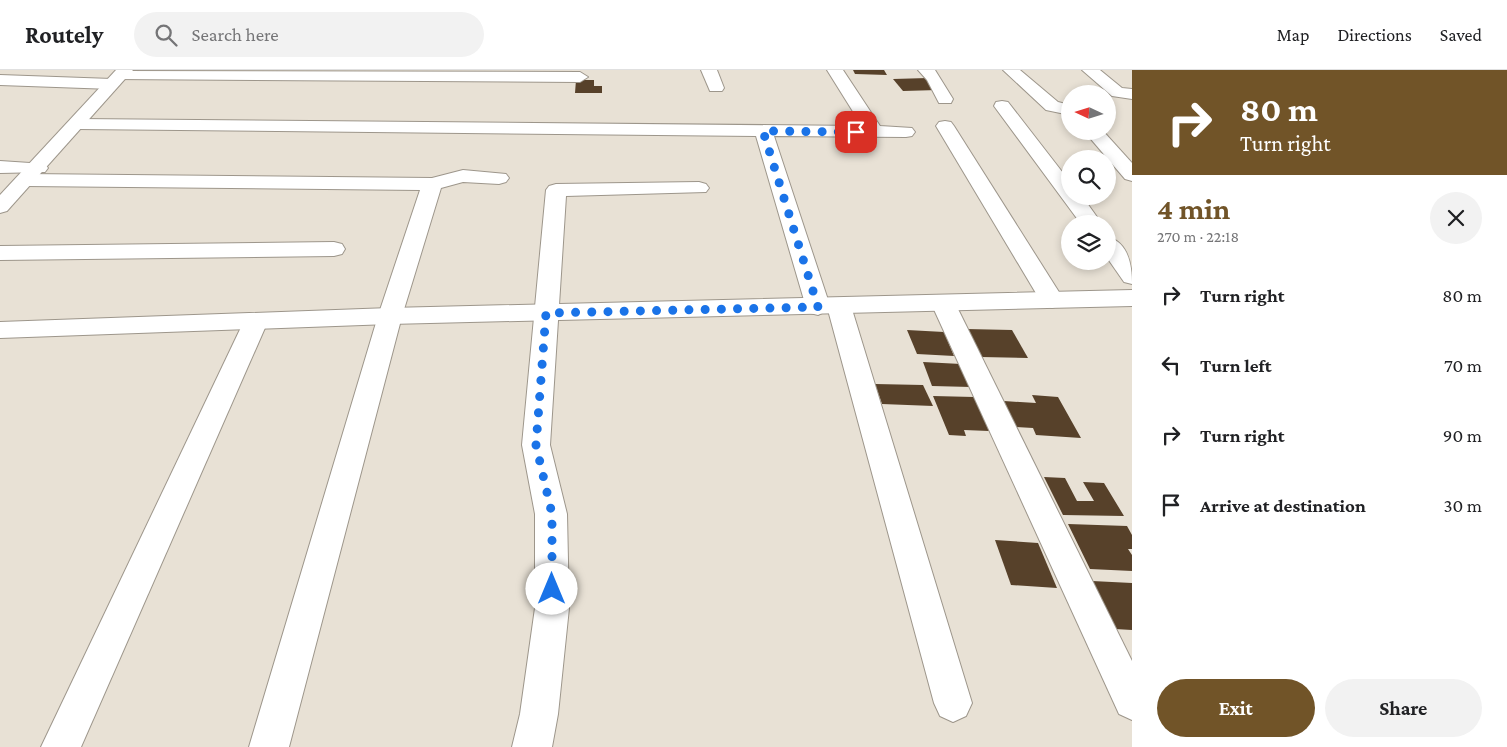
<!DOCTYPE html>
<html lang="en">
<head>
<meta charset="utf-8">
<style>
  :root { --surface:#fff; --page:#f2f2f2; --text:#202124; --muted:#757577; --line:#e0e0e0; --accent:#715428 }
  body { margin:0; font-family:"Crimson Pro",serif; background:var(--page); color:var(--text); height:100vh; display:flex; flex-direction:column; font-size:19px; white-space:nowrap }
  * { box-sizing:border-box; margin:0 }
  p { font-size:16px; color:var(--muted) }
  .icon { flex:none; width:28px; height:28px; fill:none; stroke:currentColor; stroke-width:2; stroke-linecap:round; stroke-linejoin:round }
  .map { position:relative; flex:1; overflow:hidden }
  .details { display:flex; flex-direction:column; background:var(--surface); width:375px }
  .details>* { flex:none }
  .banner { background:#715428; color:#fff; overflow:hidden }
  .needle { width:32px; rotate:274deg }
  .tools { position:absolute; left:1061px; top:15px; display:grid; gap:10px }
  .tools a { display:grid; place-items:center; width:55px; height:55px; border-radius:50%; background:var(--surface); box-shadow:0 2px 8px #0003; font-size:25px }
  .pin { position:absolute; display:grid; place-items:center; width:42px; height:42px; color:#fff; margin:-21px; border-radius:10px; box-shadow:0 2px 8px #0006 }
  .me { position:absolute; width:55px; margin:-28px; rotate:0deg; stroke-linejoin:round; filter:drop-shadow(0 0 4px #0008) }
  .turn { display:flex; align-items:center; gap:18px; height:105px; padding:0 25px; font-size:22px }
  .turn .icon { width:65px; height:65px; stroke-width:2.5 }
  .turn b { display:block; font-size:35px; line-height:42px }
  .round { display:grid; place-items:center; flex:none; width:52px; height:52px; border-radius:26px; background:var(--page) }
  .overview { display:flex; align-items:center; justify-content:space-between; height:85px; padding:0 25px }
  h1 { font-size:30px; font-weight:700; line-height:38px; color:var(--accent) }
  .action { display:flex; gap:10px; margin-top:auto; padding:10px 25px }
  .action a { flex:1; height:58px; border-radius:30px; background:var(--accent); color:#fff; font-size:20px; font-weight:700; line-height:58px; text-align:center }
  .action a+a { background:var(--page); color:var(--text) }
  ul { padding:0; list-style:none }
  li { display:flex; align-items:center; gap:15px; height:70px; padding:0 25px }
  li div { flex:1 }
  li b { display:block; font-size:19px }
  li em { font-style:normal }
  header { display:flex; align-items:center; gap:30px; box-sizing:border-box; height:70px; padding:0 25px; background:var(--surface); border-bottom:1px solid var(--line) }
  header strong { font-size:24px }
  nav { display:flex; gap:28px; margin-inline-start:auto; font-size:18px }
  .search { width:350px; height:45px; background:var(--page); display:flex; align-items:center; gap:12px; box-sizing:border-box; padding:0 18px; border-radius:28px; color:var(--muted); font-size:19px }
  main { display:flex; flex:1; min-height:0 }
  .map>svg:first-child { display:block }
  .building { fill:#57412a }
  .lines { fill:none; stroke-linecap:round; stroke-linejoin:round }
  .street-casing { stroke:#9d968b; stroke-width:2 }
  .secondary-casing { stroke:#9d968b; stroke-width:2 }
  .street { fill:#fff; fill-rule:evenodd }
  .secondary { fill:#fff; fill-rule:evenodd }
  .route { stroke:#1a73e8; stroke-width:9; stroke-dasharray:0 16.2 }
</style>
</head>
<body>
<header>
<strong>Routely</strong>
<div class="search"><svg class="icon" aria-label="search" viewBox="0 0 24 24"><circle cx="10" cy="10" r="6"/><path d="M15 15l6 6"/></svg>Search here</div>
<nav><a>Map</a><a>Directions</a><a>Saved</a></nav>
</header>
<main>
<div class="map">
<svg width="1132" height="677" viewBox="0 0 1132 677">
  <rect width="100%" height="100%" fill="#e8e1d5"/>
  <!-- building -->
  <g class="building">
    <polygon points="853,0 884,0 887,5 855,4"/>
    <polygon points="928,8 938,20 903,21 893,9"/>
    <polygon points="576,10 594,10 594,16 602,16 602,23 575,23"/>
    <polygon points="966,259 1012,260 1028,288 981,287"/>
    <polygon points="907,260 944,262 954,286 917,284"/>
    <polygon points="923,292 961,294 971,317 932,316"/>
    <polygon points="875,314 923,315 933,336 882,334"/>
    <polygon points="1032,325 1058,327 1081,368 1036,365 1033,358 1016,357 1004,331 1036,333"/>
    <polygon points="933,326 974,327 989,361 964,360 966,366 949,365"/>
    <polygon points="1044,407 1065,408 1077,431 1094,431 1083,412 1104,413 1124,446 1063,445"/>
    <polygon points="1068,454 1127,456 1132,465 1132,479 1128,479 1132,485 1132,501 1090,499"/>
    <polygon points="995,470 1038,473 1057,518 1011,515"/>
    <polygon points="1092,511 1132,513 1132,560 1115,559"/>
  </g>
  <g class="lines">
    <defs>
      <g id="street">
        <polygon points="701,0 717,0 724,18 722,21 710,21"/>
        <polygon points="827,0 843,0 880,56 912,58 915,62 912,66 906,67 774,66 829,233 839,228 847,230 851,236 972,633 966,646 953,652 940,646 934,633 828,240 818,245 810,243 806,237 756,66 78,59 72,58 69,54 72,50 78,49 862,56"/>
        <polygon points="918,0 935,0 953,29 951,33 939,33 927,10"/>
        <polygon points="1003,0 1020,0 1058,32 1070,35 1070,45 1046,40"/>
        <polygon points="1082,0 1100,0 1122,18 1132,19 1132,29 1112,26"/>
        <polygon points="120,1 580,2 588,7 580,12 114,9 112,6"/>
        <polygon points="0,5 112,9 120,14 112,19 0,15"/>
        <polygon points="1002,31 1008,32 1070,112 1070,126 1082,126 1102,154 1081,154 994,36 996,32"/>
        <polygon points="945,51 951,52 954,56 1064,230 1060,235 1052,238 1044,235 1040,230 936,56 939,52"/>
        <polygon points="1084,61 1103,61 1132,93 1132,111 1125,109"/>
        <polygon points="0,91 45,94 48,98 45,102 0,103"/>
        <polygon points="463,100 506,104 509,108 506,112 499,114 463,112 441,118 402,246 289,677 249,677 378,246 420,120 26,116 19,114 16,110 19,106 26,104 432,108"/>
        <polygon points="699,112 706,114 709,118 706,122 566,126 550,375 567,444 569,538 558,644 552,677 512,677 520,644 535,538 535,444 522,375 546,120 549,116 556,114"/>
        <path d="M1108,167C1129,173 1132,196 1132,214L1124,212L1108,189Z"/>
        <polygon points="334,172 342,174 345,179 342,184 334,186 0,190 0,176"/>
        <polygon points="943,225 951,228 955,233 1132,591 1132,650 1119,644 931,233 935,228"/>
        <polygon points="256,243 265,245 268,251 81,677 41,677 244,251 247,245"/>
      </g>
      <g id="secondary">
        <polygon points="116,0 133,0 7,141 0,143 0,125"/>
        <polygon points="1132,220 1132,236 390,254 0,268 0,252 390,238"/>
      </g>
    </defs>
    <!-- street casing -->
    <use href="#street" class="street-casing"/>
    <!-- secondary casing -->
    <use href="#secondary" class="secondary-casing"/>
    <!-- street -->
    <use href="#street" class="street"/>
    <!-- secondary -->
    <use href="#secondary" class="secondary"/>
  </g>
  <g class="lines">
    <!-- route -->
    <polyline class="route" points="552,519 552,444 536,375 546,243 818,237 763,61 856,62"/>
  </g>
</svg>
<div class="tools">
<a><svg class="needle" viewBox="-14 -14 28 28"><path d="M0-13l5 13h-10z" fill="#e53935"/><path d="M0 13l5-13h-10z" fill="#757577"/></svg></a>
<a><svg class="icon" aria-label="search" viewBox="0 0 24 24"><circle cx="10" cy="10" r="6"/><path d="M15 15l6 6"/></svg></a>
<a><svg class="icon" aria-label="layers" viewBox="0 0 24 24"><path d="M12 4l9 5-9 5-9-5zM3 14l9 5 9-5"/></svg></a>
</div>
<div class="pin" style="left:856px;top:62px;background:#d93025"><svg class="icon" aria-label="arrive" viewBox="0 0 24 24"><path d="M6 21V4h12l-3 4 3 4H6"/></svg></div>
<svg class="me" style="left:552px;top:519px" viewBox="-20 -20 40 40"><circle r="19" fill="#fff"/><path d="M0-13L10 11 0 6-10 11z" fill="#1a73e8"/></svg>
</div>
<section class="details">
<div class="banner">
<div class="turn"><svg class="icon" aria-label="right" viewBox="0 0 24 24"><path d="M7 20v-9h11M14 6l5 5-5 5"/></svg><div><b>80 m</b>Turn right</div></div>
</div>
<div class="overview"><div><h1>4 min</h1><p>270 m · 22:18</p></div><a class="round"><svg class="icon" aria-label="close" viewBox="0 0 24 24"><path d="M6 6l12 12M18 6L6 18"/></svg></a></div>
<ul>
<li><svg class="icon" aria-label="right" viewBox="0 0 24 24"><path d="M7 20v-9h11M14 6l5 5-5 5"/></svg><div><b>Turn right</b></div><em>80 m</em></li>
<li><svg class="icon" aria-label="left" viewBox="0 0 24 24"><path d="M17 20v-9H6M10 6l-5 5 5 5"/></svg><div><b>Turn left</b></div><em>70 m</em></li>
<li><svg class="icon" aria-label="right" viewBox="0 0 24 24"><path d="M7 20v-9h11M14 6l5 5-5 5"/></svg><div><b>Turn right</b></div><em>90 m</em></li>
<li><svg class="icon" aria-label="arrive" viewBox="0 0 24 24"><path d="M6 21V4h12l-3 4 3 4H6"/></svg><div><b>Arrive at destination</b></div><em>30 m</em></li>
</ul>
<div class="action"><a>Exit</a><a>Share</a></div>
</section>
</main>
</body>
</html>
